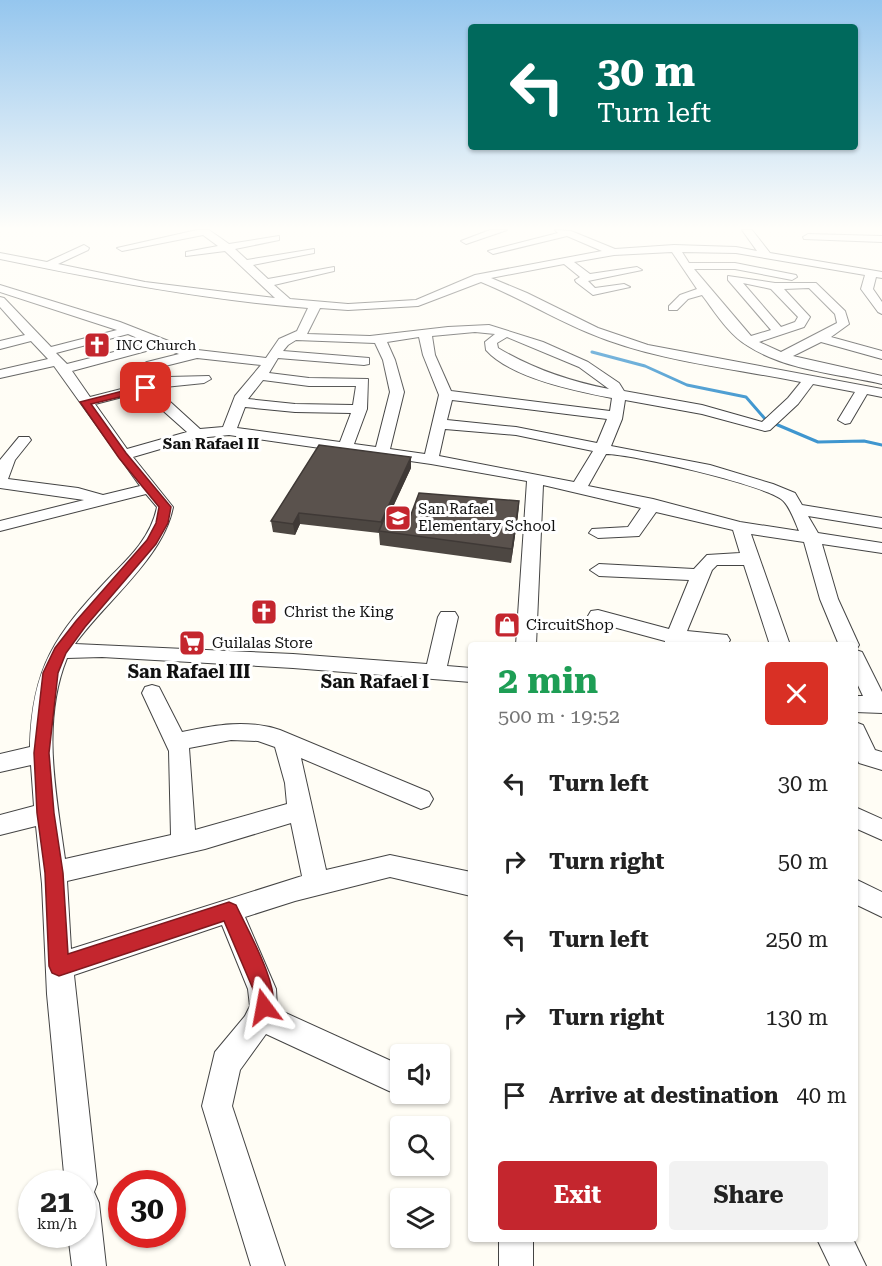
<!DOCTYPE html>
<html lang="en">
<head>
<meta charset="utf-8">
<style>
  :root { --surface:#fff; --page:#f2f2f2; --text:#222; --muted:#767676; --accent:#c4262e }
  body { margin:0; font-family:"Roboto Serif",serif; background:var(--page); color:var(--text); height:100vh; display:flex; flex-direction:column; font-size:22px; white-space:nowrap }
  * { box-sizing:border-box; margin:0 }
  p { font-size:20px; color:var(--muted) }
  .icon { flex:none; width:33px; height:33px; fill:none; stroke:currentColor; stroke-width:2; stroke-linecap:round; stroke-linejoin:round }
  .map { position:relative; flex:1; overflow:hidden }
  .side { position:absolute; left:468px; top:642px; width:390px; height:600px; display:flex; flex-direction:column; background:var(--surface); border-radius:6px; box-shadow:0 2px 4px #0004 }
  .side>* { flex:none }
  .banner { position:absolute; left:468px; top:24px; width:390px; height:126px; border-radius:6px; box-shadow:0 2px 4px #0004; background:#00695c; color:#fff; overflow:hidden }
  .controls { position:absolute; left:390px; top:1044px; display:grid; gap:12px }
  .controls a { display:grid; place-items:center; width:60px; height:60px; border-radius:6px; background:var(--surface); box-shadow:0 2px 4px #0004; font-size:30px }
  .speed { position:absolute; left:18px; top:1170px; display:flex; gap:12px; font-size:30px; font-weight:700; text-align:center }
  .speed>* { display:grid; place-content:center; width:78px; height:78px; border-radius:50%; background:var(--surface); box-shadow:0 2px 4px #0004; line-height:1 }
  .speed small { font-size:15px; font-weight:400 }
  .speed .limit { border:9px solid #d22; background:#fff; color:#111 }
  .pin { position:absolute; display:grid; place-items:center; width:51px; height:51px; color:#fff; margin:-26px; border-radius:12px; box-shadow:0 3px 9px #0006 }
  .me { position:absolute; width:66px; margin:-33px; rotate:347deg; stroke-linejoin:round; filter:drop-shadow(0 0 4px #0008) }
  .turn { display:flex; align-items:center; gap:21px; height:126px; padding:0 30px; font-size:27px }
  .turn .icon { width:78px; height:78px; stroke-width:2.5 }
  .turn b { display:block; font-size:42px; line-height:51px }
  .round { display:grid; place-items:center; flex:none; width:63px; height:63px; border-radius:6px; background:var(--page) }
  .overview { display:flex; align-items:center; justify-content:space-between; height:102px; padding:0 30px }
  h1 { font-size:36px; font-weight:700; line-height:45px; color:#1e9e55 }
  .primary-button { display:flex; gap:12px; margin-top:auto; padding:12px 30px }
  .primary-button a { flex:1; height:69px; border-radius:6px; background:var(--accent); color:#fff; font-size:24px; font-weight:700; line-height:69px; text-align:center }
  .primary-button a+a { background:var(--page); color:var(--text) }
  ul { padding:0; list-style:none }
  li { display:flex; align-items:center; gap:18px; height:78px; padding:0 30px }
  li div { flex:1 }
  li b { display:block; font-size:22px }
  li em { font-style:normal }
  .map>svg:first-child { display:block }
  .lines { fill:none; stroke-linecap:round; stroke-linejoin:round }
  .stream { stroke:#3f96cf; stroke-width:3 }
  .minor-casing { stroke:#444; stroke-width:2 }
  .minor { fill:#fff; fill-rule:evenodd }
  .wall { fill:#4d4742 }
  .shaded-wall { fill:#3f3936 }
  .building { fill:#5a524d; stroke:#3f3936; stroke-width:1.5 }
  .route { fill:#c4262e; stroke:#7f191e; stroke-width:1.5 }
  .labels { text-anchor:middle; stroke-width:6; stroke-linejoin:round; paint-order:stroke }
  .far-poi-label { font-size:14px; fill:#111; stroke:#fff; text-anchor:start }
  .far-quarter-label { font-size:15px; font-weight:bold; fill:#111; stroke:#fff }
  .poi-label { font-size:15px; fill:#111; stroke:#fff; text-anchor:start }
  .quarter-label { font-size:18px; font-weight:bold; fill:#111; stroke:#fff }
</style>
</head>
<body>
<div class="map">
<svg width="882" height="1266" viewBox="0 0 882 1266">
  <rect width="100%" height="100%" fill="#fffdf5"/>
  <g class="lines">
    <!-- stream -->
    <polyline class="stream" points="592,352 645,366 687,385 746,397 766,420 818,442 864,441 882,445"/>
    <defs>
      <g id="minor">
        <path d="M197,230H209L229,244L279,236V240L235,249L247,260L314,249V253L253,265L268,279L334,267V271L274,285L290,299L348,304L416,300L475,275L602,251L567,236L493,254L488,251L558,233L555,230L571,231L615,249L674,245L736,247L757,251L742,230H752L770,253L882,272V278L876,277L873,289L882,302V314L878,312L861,289L865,275L736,253L682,252L689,263H735L796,275L797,277L792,280L735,269H694L751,336L771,330L728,280V276L775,283H816L845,311L849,324L831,337L882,351V359L821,342L793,356L882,376V384C839,374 787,371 748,346C729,335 715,312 702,295L688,299L677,310H669V306L680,295L697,289L672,252L614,255L574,262L590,274L637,267L642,270L588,281L595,288L624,284L630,287L593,295L576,282L575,280L580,277L564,264L491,278L527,293L598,328L648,345L882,389V397L867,394L850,423L845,424L838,420L855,392L813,384L798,404L770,430L765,431L702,414L625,400L622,419L611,446L710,465L773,484L795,493L802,505L882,518V528L808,516L818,533L882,543V553L822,544L838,599L859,645L856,650L862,652L882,692V713L855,712V696H863L855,679V645H839L820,599L804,542L751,534L790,645H770L744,565H717L712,570L687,631L727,635L730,640L727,645H665V641L591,621L588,616L591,611L598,610L669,629L689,580L599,576L590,570L599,564L694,569L707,555L740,553L733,530L656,512L639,536L598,538L589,533L592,529L628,527L641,508L543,485L536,645H516L527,481L431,464L229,435L198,438L133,457L173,507C164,557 105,602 75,644L293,654L427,664L438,617L441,612H455L458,617L447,666L471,668V682L293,668L102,657L67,658C41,722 56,792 65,859L171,835L169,751L142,693L145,687L152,685L159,687L182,732C215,725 246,719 280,730L429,792L433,799L429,806L421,809L301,758L326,870L390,855L471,872V896L390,877L295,901L245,917L276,989L277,1009L400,1065V1094H404L400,1095L389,1091L266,1034L240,1070L232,1106L285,1266H251L202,1106L215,1052L245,1016L250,1006L248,989L222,925L74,975L97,1184L94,1192L99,1203L106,1266H72L68,1234H82V1184H65L47,994L42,884L36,826L0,835V815L34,806L31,765L0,772V754L30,747C32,667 55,635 109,578C130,557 151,537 157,507L146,494L0,531V521L84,500L0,488V460L19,437H29L31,440L15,460L8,479L78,488L103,495L140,486L54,366L0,378V370L48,359L31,341L0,349V341L25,335L0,307V297L4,298L51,347L117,330L0,292V285L120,322L189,349L266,358L279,339L297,331L308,308C204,300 102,280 0,259V253L47,262L84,245L89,248L88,250L58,264L145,282L275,298L225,251L186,256V252L218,246L203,235L122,251L117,248ZM481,282C518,297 553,318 589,333C655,361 731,368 801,382L788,398L762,422L702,405L624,391L619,383L588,362L543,342L489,325L448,327L370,336L307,334L320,308L348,310L418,306ZM743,283L771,289L798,317L795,322L781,327ZM809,288L835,314L837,323L781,352L759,342L804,327L810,317L784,289ZM475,332L495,334L485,342L486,350C511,378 576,391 612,398L610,411L451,391L435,355L432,336ZM128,334L149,343L67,364L56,353ZM419,337L423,355L439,395L425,454L390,449L404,392L395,360L387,342ZM507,337L579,367L609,389C569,381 533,369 498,348L497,343ZM296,340L375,343L383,360L390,392L376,447L354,444L367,409L368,379L309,378L269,373L278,358L364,365L369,364V358L283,351L288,345ZM161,347L179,354L147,362L134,369L131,377L137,385L90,397L72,371ZM197,358L261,365L235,396L223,427L200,429L155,388L204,383L211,379L209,376L168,377L148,382L145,377L157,368ZM263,380L309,386H356L353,405L295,404L248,399ZM142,392L187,432L127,449L95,404ZM452,400L607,419L597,443L516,427L447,420ZM245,407L295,412L351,413L340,442L237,428ZM445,429L516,435L593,451L574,482L439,456ZM606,454C632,454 760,484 781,499C789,504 795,522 799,531L740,522L653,499L588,486ZM231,740L258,741L275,747L285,783L287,804L195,830L189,748ZM291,823L302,876L71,949L67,881L205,849Z"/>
        <polygon points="490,230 507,230 466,244 461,241"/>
        <polygon points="808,234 882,236 882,242 804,239 803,237"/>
        <polygon points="855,722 863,725 875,750 882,752 882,770 859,763 855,755"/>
        <polygon points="855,807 882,819 882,840 855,828"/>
        <polygon points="855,879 882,892 882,917 855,904"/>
        <rect x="499" y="1239" width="34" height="27"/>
        <polygon points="817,1239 853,1239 866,1266 830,1266"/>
      </g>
    </defs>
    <!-- minor casing -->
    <use href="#minor" class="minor-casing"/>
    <!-- minor -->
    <use href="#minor" class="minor"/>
  </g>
  <!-- wall -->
  <polygon class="wall" points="411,468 388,517 409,520 519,501 518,515 511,563 380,545 379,533 300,524 295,535 273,532 271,521"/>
  <!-- shaded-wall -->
  <g class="shaded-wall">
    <polygon points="411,457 411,468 382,531 381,531 381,522"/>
    <polygon points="519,501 518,515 511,563 512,549"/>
    <polygon points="299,513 300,524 295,535 293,524"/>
  </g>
  <!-- building -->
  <g class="building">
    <polygon points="319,445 411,457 381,522 299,513 293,524 271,521"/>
    <polygon points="419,493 519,501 512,549 379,531 385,517 409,520"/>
  </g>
  <!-- sky -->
  <linearGradient id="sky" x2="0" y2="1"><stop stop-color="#95c6ee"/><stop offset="0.56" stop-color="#fffefa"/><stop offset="1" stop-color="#fffefa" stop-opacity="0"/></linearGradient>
  <rect width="882" height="408" fill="url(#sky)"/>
  <!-- route -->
  <path class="route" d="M146,385L151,388L149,390L91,404L126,453L171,507L168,523L156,544L85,627L66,653L58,673L49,753L54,813L63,873L68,954L229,902L236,905C247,929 282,989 272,1014L264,1017L257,1014L253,989L224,921L59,976L52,973L49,966L45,873L37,813L34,753L43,673L55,648L76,621L147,540L156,523L159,507L119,458L80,402Z"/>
  <!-- icons -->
  <defs>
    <symbol id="church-square" viewBox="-11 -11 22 22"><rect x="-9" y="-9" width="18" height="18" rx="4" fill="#c4262e" stroke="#fff"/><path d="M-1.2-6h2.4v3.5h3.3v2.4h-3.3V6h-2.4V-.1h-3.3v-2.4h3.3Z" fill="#fff"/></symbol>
    <symbol id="school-square" viewBox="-11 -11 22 22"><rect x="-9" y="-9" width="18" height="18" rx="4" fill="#c4262e" stroke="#fff"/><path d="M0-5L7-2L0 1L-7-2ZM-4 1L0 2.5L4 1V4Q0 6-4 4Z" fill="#fff"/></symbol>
    <symbol id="shop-square" viewBox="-11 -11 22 22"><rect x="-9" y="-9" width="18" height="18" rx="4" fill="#c4262e" stroke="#fff"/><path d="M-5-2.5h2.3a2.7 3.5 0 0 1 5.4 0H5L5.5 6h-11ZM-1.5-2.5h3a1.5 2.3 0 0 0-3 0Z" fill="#fff"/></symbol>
    <symbol id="supermarket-square" viewBox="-11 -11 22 22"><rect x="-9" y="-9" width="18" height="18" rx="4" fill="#c4262e" stroke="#fff"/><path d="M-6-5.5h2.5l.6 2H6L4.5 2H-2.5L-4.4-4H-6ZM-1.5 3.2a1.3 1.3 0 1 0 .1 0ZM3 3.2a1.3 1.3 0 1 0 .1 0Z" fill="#fff"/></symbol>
  </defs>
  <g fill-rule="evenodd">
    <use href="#church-square" x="82" y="330" width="30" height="30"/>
    <use href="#school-square" x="383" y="503" width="30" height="30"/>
    <use href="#church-square" x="249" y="597" width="30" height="30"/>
    <use href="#shop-square" x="492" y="610" width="30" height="30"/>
    <use href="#supermarket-square" x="177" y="628" width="30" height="30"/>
  </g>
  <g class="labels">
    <!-- far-poi labels -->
    <g class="far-poi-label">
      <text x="116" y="350">INC Church</text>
    </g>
    <!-- far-quarter labels -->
    <g class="far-quarter-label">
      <text x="211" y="449">San Rafael II</text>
    </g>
    <!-- poi labels -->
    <g class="poi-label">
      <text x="418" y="514">San Rafael<tspan x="418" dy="17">Elementary School</tspan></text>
      <text x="284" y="617">Christ the King</text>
      <text x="526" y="630">CircuitShop</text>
      <text x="212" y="648">Guilalas Store</text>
    </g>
    <!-- quarter labels -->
    <g class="quarter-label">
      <text x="189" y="678">San Rafael III</text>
      <text x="375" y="688">San Rafael I</text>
    </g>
  </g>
</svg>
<div class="controls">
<a><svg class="icon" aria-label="sound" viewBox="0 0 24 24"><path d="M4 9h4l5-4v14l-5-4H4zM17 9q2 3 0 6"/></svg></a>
<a><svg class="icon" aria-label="search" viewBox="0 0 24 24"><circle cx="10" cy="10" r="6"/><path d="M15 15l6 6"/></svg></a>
<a><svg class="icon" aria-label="layers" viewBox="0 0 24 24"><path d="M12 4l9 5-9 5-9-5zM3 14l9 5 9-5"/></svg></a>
</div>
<div class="speed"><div>21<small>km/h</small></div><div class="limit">30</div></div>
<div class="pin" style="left:146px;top:388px;background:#d93025"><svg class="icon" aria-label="arrive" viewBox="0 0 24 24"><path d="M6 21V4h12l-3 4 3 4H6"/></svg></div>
<svg class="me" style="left:264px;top:1007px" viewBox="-20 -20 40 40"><path d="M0-17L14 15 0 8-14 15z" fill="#c4262e" stroke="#fff" stroke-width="4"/></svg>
<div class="banner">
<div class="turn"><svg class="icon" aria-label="left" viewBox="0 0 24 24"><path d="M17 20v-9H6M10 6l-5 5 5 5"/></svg><div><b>30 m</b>Turn left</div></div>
</div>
<section class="side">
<div class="overview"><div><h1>2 min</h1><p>500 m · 19:52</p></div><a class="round" style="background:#d93025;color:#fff"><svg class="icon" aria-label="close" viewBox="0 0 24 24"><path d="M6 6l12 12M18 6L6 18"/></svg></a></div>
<ul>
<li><svg class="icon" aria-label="left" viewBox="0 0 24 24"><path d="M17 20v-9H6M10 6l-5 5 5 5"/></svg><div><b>Turn left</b></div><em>30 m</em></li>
<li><svg class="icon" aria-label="right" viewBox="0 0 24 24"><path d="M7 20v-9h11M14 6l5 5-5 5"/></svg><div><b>Turn right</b></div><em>50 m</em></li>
<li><svg class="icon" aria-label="left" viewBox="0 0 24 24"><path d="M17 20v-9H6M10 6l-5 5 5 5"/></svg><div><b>Turn left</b></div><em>250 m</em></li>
<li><svg class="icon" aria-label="right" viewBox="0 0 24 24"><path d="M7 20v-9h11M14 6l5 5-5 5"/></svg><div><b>Turn right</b></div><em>130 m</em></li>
<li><svg class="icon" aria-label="arrive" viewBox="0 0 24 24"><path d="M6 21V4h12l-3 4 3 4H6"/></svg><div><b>Arrive at destination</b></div><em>40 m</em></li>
</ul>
<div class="primary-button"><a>Exit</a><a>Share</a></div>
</section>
</div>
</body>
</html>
